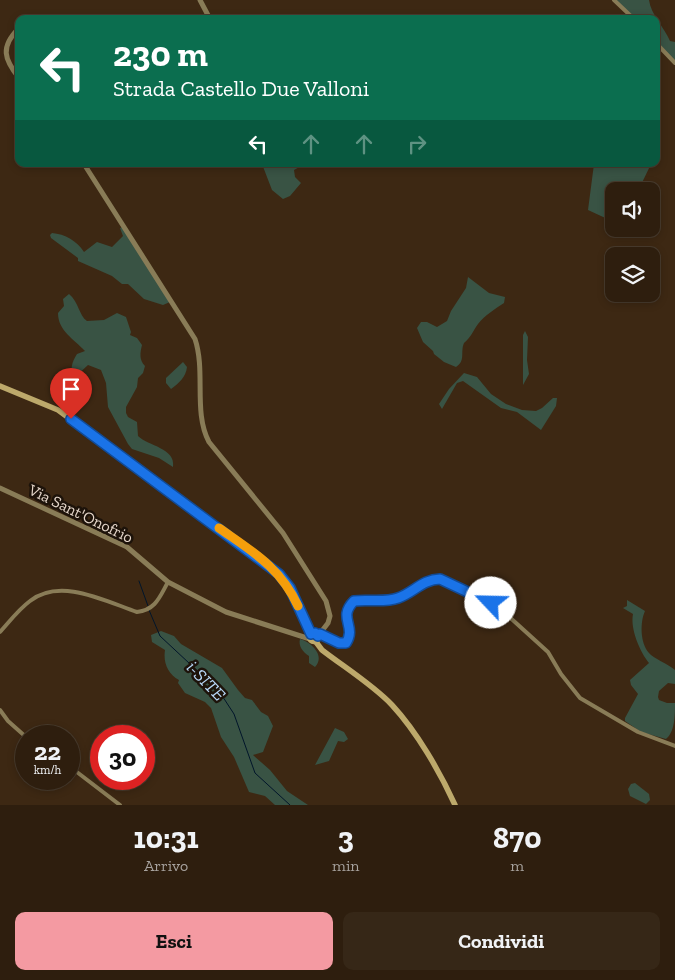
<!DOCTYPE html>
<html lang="it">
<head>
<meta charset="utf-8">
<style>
  :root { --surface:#2e1e0e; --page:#362717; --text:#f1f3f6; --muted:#a7a29e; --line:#493c2e; --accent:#f49aa2 }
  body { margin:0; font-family:"Zilla Slab",serif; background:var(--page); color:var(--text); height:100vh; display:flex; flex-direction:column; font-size:19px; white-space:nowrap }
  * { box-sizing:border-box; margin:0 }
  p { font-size:16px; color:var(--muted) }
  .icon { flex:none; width:28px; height:28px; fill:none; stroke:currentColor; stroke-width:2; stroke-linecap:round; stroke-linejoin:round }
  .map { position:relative; height:805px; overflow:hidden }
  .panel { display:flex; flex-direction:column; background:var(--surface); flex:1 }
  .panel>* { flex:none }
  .hud { position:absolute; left:15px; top:15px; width:645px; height:152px; border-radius:10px; box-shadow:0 2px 8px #0003,0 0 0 1px var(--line); background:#0b6e4f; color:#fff; overflow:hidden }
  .controls { position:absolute; left:605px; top:182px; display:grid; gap:10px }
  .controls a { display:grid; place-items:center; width:55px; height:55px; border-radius:10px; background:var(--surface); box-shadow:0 2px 8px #0003,0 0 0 1px var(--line); font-size:25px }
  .speed { position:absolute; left:15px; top:725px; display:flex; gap:10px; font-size:25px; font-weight:700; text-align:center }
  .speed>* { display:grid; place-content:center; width:65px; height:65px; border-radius:50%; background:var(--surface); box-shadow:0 2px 8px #0003,0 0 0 1px var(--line); line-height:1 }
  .speed small { font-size:12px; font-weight:400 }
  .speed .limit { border:8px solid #d22; background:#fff; color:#111 }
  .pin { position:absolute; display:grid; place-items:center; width:42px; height:42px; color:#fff; margin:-51px -21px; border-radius:50% 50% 50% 0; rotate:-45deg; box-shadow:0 0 5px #0007 }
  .pin .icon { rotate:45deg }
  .me { position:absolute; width:55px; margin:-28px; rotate:294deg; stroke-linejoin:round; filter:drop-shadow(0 0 4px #0008) }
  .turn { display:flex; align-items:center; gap:18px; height:105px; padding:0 15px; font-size:22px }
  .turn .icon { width:65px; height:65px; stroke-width:2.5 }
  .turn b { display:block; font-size:35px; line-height:42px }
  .lanes { display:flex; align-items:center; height:48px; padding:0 15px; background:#0003; justify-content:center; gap:25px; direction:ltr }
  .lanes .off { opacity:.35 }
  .eta { display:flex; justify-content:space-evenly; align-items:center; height:85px; text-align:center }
  .eta b { font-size:30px; font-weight:700; line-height:35px }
  .button { display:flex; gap:10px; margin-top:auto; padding:10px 15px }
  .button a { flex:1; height:58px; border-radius:10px; background:var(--accent); color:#111; font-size:20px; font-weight:700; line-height:58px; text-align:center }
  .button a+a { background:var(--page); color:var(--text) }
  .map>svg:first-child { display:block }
  .green { fill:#395344 }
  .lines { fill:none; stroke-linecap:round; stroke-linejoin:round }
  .stream { stroke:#01152a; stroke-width:1 }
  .minor { stroke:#897c57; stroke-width:4 }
  .tertiary { stroke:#897c57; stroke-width:5 }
  .secondary { stroke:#bda96b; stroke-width:5.5 }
  .route-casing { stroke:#114b97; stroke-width:12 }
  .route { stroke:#1a73e8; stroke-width:9 }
  .slow { stroke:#f59e0b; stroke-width:9 }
  .labels { text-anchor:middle; stroke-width:5; stroke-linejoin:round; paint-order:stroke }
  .street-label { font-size:16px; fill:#e6d7cb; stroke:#1d130a }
  .water-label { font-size:18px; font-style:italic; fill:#b7d7f7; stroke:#1d130a }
</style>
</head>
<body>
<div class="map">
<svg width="675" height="805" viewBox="0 0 675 805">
  <rect width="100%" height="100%" fill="#3d2813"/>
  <!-- green -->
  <g class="green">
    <path d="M616,0H649C651,15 664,27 670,41L675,42V61L656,41V19H635Z"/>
    <polygon points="262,164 305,164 294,170 295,177 301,183 290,196 283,199 272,190"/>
    <polygon points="594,164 651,164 638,191 614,191 614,222 588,210"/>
    <path d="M123,227L170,302L163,305L144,299L128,284H122L112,276L78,261V258L51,238L50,235L52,233C65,234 77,241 84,252L97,242L112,247L123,236L120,228Z"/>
    <path d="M468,277L489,293L505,297L504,303C495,309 485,315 478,324C473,331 471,337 464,343C460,352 466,361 456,367L444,362L434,354L433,351L423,342L417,328L421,322H427L437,327L447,321L451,311L466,288Z"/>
    <path d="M69,294C79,302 79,316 87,321L104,320L117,313L126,317L131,332L130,335L137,338L142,345C140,353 139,360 145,366L143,373L138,378L137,387L126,407V413L128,417L137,422L138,436C148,446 176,448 173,467L159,458L132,449L128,444L108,407L106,383L101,370L88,365L75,377C69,370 72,362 77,354L85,351C74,339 58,331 58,313L64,306L63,299Z"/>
    <polygon points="525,331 528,337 527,360 529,374 523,385 523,335"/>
    <path d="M183,362L187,367C186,377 179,383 171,389L166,383V378Z"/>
    <polygon points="464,373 477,377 491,394 506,404 522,410 536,411 542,408 553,398 557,398 556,406 541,430 517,412 501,408 463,381 457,383 442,409 439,404 449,389"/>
    <path d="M627,600L645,611C640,622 640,643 649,653C653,658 668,664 675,670V684L668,683L659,691L658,697L659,700L667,703H675C675,715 675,732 666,739L641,732L625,721V718L638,694L631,685L630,680L649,663C640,652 630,629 633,614L623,608L627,606Z"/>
    <path d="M161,631L174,636L181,644L222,668L238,690L245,698L252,700L261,712L268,716L273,726L263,752L253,755L270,770L287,791L308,805H275L265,796L249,792L234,757L221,737L211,708L205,702L185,693L178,683L179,680C168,674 163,663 165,650L152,642L151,635Z"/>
    <path d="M300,639C311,642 326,656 315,667L309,663V656C303,652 298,646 300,639Z"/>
    <polygon points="335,728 344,732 348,739 344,742 338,741 329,761 315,765"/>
    <polygon points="635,783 649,794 650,800 646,804 630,796 628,789 631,784"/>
  </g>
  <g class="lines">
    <!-- stream -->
    <g class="stream">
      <polyline points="139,581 148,606"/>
      <polyline points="149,610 160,636 219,691 234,714 255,773 290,805"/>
    </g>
    <!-- minor -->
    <g class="minor">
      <polyline points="614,0 634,19"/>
      <polyline points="656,43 675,63"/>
      <path d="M0,632C9,622 19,609 30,601C60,577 105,601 137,612C156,610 160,596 168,582"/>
      <path d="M320,634L339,643H346C357,627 337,618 354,601H377L397,599L426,582L440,579L491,603L505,613L548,652L561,674L580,698L638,732L675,746"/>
      <polyline points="0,710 8,721 26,737"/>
      <polyline points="69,766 120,805"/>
    </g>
    <!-- tertiary -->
    <g class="tertiary">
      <polyline points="200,0 210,19"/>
      <path d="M19,28C0,47 4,59 19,78"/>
      <path d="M84,164L195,339C206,372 193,412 209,442L283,533L326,601L330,616L328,623L318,636"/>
      <polyline points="0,488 127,547 168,582 226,612 310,639"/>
    </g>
    <!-- secondary -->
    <g class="secondary">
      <polyline points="0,386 58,410 279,573 290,588 311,634"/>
      <circle cx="314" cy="637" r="4.5"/>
      <path d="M316,642L322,650C344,667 373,685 392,705C417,732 440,772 455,805"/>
    </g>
  </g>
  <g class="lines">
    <defs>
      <path id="route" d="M71,419L279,574L290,588L311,634L315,633L318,636L320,634L339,643H346C357,626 337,618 354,601C368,599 384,603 398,598C413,593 423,579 440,579L491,603"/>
    </defs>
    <!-- route casing -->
    <use href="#route" class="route-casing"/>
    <!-- route -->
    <use href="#route" class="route"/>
    <!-- slow -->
    <path class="slow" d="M219,528C253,552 280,567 298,606"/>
  </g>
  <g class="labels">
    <!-- street labels -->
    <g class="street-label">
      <text transform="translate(81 513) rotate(26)" y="6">Via Sant'Onofrio</text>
    </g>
    <!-- water labels -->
    <g class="water-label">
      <text transform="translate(206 681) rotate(46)" y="6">i-SITE</text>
    </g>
  </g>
</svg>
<div class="controls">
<a><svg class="icon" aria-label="sound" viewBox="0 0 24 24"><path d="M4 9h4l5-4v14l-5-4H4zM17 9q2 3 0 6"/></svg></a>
<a><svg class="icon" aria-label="layers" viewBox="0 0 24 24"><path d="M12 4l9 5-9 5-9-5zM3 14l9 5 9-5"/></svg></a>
</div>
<div class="speed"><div>22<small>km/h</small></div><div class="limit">30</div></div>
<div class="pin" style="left:71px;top:419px;background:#d93025"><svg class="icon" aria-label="arrive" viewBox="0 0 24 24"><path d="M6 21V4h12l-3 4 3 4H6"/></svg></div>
<svg class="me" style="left:491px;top:603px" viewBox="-20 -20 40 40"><circle r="19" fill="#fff"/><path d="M0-13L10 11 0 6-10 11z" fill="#1a73e8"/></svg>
<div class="hud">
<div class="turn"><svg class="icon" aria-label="left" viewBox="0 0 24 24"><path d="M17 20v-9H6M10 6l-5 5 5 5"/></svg><div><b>230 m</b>Strada Castello Due Valloni</div></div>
<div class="lanes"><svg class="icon" aria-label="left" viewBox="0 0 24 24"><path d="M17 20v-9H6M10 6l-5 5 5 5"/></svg><svg class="icon off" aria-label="ahead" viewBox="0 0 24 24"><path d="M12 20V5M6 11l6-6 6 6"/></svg><svg class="icon off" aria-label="ahead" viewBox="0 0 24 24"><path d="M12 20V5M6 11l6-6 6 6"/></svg><svg class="icon off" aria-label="right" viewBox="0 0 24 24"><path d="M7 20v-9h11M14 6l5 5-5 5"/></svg></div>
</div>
</div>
<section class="panel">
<div class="eta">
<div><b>10:31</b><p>Arrivo</p></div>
<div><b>3</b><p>min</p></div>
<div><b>870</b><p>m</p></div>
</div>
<div class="button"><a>Esci</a><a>Condividi</a></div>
</section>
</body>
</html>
